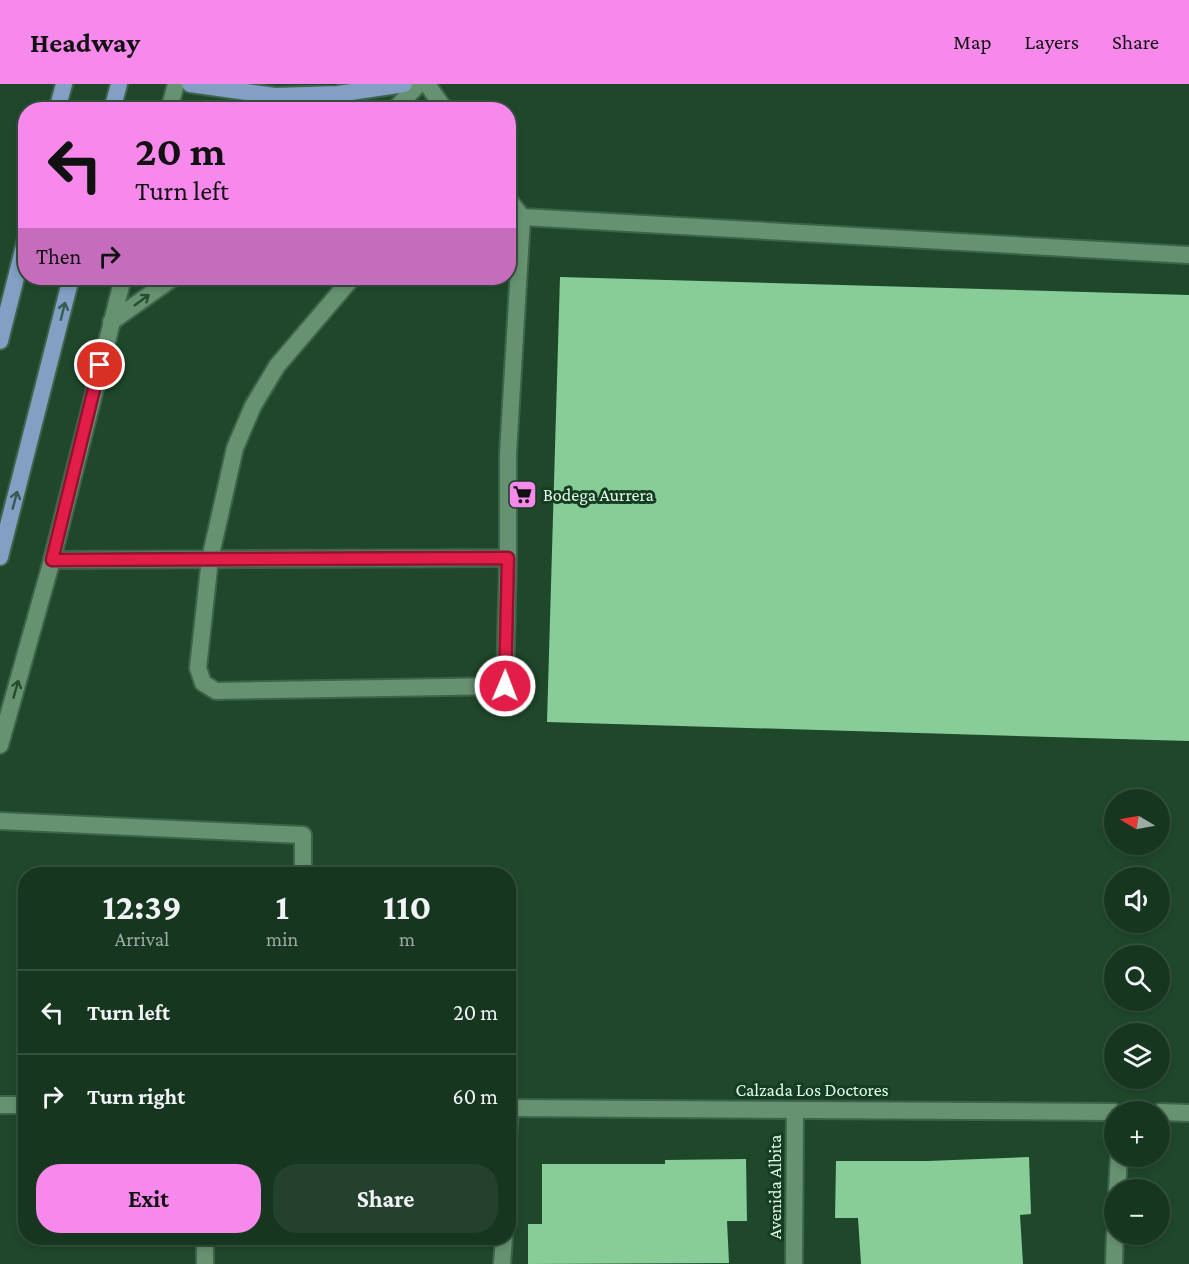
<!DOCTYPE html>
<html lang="en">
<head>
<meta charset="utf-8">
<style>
  :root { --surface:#173620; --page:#24412d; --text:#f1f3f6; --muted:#9eaba5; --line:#36503e; --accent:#f788ec }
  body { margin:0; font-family:"Crimson Pro",serif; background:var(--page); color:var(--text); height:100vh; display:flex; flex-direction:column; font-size:22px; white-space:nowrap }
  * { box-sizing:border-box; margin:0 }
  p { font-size:20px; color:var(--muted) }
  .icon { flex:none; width:33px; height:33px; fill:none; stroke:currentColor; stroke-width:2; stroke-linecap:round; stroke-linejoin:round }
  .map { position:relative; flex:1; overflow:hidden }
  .panel { position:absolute; left:18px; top:783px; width:498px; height:378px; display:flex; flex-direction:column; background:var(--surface); border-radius:24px; box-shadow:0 3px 9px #0003,0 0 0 2px var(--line) }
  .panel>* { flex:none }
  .banner { position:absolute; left:18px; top:18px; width:498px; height:183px; border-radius:24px; box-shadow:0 3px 9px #0003,0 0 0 2px var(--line); background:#f788ec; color:#111; overflow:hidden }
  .needle { width:39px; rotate:280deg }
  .controls { position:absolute; left:1104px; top:705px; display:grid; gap:12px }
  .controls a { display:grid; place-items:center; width:66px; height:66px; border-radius:50%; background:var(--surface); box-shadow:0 3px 9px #0003,0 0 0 2px var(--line); font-size:30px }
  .pin { position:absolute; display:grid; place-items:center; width:51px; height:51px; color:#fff; margin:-26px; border:3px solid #fff; border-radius:50%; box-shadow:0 2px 6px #0007 }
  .me { position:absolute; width:66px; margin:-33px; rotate:1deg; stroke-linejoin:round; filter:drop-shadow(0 0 4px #0008) }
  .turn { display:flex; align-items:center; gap:21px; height:126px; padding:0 18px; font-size:27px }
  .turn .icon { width:78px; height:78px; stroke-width:2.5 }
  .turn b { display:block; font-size:42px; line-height:51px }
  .then { display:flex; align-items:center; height:57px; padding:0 18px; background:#0003; gap:12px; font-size:22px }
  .eta { display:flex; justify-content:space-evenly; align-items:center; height:102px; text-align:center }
  .eta b { font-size:36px; font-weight:700; line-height:42px }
  .button { display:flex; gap:12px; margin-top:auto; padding:12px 18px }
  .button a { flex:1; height:69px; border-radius:24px; background:var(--accent); color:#111; font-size:24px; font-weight:700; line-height:69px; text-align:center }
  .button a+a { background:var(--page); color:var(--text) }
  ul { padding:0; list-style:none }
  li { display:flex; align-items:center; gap:18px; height:84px; padding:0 18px; border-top:2px solid var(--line) }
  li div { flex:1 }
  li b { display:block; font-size:22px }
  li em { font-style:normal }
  header { display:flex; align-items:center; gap:36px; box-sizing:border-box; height:84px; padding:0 30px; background:var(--accent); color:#111 }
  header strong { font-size:28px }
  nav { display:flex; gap:33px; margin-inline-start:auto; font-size:21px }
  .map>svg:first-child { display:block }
  .building { fill:#88cd98 }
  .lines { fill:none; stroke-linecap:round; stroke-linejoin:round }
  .service-casing { stroke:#3d644a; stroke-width:20 }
  .minor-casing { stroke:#3d644a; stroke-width:20 }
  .tertiary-casing { stroke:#3d644a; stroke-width:20 }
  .secondary-casing { stroke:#3d644a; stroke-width:20 }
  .primary-casing { stroke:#3d644a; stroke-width:20 }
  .service { stroke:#679271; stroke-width:16 }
  .minor { stroke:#679271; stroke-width:16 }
  .tertiary { stroke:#679271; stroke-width:16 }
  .secondary { stroke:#679271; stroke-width:16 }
  .primary { stroke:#81a0c4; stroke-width:16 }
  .oneway { stroke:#254e31 }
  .oneway2 { stroke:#355b52 }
  .route-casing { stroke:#92132f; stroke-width:15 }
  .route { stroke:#e11d48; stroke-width:10 }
  .labels { text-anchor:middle; stroke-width:6; stroke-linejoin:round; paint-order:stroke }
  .poi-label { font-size:18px; fill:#e5fce9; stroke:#143d21; text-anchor:start }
  .street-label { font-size:18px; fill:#e5fce9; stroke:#143d21 }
</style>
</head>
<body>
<header>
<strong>Headway</strong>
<nav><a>Map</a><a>Layers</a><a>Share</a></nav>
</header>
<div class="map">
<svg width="1189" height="1180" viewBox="0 0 1189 1180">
  <rect width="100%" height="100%" fill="#1f482b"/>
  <!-- building -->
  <g class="building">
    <polygon points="560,193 1189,211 1189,657 547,638"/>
    <polygon points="1029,1073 1031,1130 1020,1131 1023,1180 861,1180 858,1134 835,1134 836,1077 928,1077"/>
    <polygon points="746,1075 747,1137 727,1137 729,1179 528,1180 528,1140 542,1140 542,1080 665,1080 665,1076"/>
  </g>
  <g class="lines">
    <defs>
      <g id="service">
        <polyline points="427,0 445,26"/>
        <polyline points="508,115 522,133 1189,171"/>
        <polyline points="352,194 277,282 253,322 235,364 210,475 198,584 203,599 216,607 505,602 508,474 508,370 522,133 508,134"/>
        <polyline points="52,476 508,474"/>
        <polyline points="0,737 303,751 303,790"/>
      </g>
      <g id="minor">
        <polyline points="0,1021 26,1021"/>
        <polyline points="508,1024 1114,1028"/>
        <polyline points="1160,1028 1189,1029"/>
        <polyline points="508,1057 510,1024"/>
        <polyline points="1117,1106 1119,1072"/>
        <polyline points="205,1180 205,1154"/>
        <polyline points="502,1180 504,1154"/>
        <polyline points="794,1180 795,1026"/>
        <polyline points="1114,1180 1115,1150"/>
      </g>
      <g id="tertiary">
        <polyline points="169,26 176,0"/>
        <polyline points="0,661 52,476 123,194"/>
      </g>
      <g id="secondary">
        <polyline points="394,26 419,0"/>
        <polyline points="111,238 173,194"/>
      </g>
      <g id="primary">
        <polyline points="190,0 275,12 338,10 404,0"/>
        <polyline points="57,26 64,0"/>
        <polyline points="112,26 119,0"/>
        <polyline points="0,257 26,154"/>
        <polyline points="0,473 71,194"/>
      </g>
    </defs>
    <!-- service casing -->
    <use href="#service" class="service-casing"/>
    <!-- minor casing -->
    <use href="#minor" class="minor-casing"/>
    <!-- tertiary casing -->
    <use href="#tertiary" class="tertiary-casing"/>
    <!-- secondary casing -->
    <use href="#secondary" class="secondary-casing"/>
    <!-- primary casing -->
    <use href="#primary" class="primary-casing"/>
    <!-- service -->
    <use href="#service" class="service"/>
    <!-- minor -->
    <use href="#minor" class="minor"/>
    <!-- tertiary -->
    <use href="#tertiary" class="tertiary"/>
    <!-- secondary -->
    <use href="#secondary" class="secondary"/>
    <!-- primary -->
    <use href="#primary" class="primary"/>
  </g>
  <!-- one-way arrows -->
  <defs><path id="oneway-shaft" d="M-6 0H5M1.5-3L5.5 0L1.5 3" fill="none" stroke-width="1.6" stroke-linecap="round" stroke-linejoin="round" transform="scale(1.5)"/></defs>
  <g class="oneway">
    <use href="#oneway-shaft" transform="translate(142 216) rotate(-36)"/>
    <use href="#oneway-shaft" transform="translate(16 605) rotate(-74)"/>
  </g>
  <g class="oneway2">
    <use href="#oneway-shaft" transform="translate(63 227) rotate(-76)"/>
    <use href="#oneway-shaft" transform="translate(15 416) rotate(-75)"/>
  </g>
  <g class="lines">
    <defs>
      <polyline id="route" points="100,281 52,476 508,474 505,602"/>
    </defs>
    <!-- route casing -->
    <use href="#route" class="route-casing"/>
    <!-- route -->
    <use href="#route" class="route"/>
  </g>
  <!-- icons -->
  <defs>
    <symbol id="supermarket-square" viewBox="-11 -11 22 22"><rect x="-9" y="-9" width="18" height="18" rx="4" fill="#f788ec" stroke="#143d21"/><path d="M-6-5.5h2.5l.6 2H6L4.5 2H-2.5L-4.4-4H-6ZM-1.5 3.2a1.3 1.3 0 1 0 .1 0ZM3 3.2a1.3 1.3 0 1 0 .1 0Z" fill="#111"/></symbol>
  </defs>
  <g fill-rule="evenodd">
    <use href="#supermarket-square" x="506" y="394" width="33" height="33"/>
  </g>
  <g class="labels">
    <!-- poi labels -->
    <g class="poi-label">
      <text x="543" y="417">Bodega Aurrera</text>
    </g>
    <!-- street labels -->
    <g class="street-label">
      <text x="812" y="1012">Calzada Los Doctores</text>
      <text transform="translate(775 1103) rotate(-90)" y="6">Avenida Albita</text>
    </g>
  </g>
</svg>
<div class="controls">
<a><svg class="needle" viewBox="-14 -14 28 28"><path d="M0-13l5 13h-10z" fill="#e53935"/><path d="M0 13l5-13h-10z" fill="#9eaba5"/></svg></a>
<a><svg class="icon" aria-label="sound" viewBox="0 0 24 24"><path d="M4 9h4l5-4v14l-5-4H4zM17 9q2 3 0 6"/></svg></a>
<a><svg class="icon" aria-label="search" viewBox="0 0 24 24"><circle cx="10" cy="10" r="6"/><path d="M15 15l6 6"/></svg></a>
<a><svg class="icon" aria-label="layers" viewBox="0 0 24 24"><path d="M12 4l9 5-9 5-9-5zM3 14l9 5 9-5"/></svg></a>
<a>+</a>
<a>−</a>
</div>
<div class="pin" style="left:100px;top:281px;background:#d93025"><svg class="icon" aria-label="arrive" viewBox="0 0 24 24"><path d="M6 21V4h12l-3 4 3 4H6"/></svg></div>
<svg class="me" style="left:505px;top:602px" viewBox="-20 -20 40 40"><circle r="17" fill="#e11d48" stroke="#fff" stroke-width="3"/><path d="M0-11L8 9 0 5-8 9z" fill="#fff"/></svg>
<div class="banner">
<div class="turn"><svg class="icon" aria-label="left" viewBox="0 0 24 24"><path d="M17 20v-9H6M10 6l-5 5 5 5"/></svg><div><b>20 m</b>Turn left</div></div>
<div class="then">Then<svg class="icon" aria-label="right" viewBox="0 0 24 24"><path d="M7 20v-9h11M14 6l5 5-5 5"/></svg></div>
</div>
<section class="panel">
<div class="eta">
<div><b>12:39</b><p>Arrival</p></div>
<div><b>1</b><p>min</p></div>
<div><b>110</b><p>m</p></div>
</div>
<ul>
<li><svg class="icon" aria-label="left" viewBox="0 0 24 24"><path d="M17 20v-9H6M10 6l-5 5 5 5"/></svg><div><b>Turn left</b></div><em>20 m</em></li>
<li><svg class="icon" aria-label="right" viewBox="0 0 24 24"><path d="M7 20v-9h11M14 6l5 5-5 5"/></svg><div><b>Turn right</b></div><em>60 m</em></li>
</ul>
<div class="button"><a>Exit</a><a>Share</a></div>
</section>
</div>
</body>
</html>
